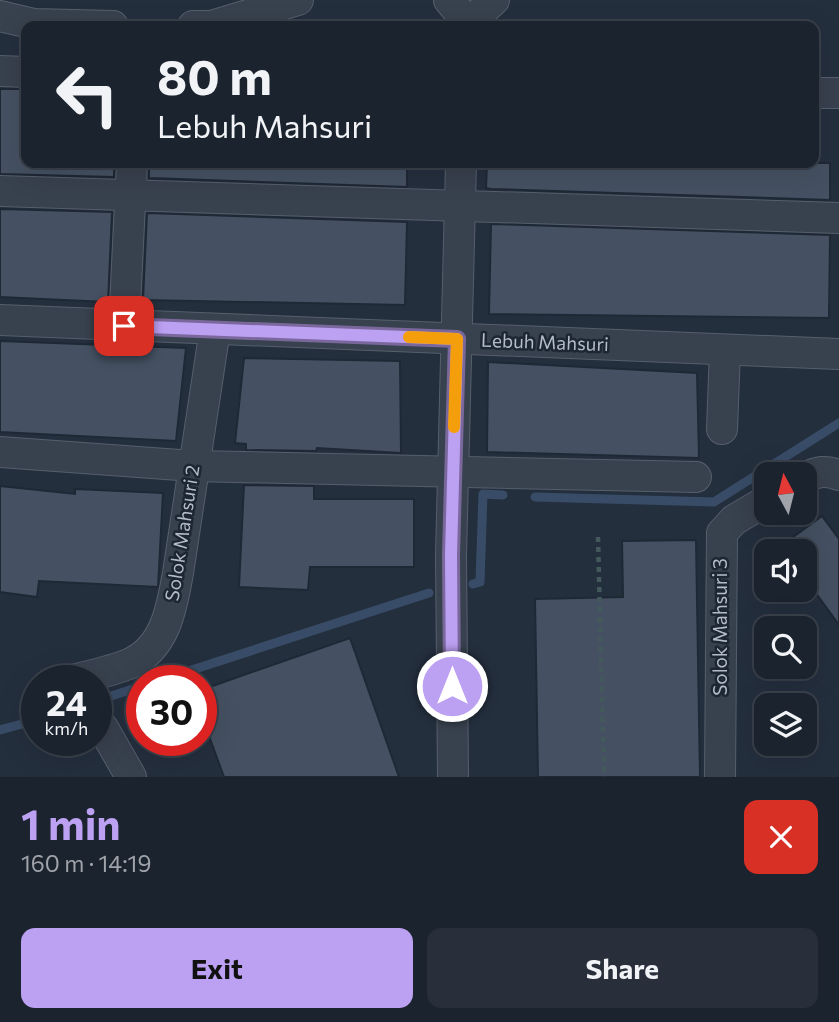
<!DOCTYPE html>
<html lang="en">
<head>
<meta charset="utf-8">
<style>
  :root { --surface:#1b232e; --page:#282f3a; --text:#f1f3f6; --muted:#a0a4aa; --line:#39404a; --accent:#bca0f2 }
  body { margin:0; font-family:Commissioner,sans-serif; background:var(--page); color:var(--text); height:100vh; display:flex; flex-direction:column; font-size:26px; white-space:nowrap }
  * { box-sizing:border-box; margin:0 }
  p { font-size:23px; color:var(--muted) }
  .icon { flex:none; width:38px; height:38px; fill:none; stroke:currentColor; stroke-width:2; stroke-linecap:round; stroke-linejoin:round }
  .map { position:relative; height:777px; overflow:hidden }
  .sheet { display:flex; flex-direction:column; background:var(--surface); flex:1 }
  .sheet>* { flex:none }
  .hud { position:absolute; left:21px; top:21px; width:798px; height:147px; border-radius:14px; box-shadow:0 7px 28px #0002,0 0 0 2px var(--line); background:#1b232e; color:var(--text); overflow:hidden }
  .needle { width:46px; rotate:353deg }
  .tools { position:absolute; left:754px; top:462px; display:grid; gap:14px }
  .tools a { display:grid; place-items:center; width:63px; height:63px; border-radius:14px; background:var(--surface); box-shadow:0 7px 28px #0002,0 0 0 2px var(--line); font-size:35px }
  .speed { position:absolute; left:21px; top:665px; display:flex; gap:14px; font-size:35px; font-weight:700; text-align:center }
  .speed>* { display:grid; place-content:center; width:91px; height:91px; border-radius:50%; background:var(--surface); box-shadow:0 7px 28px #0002,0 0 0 2px var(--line); line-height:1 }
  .speed small { font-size:18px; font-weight:400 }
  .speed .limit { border:10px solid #d22; background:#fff; color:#111 }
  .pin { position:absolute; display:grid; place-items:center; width:60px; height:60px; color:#fff; margin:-30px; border-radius:14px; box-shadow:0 4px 10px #0006 }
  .me { position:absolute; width:77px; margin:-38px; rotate:0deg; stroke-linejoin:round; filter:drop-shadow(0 0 5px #0008) }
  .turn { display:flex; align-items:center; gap:24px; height:147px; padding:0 21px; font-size:32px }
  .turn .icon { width:91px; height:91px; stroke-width:2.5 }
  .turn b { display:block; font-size:49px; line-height:60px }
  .round { display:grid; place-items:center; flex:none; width:74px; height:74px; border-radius:14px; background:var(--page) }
  .summary { display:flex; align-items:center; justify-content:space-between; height:119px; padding:0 21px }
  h1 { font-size:42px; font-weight:700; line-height:52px; color:var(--accent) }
  .button { display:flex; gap:14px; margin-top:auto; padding:14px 21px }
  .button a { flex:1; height:80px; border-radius:14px; background:var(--accent); color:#111; font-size:28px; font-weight:700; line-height:80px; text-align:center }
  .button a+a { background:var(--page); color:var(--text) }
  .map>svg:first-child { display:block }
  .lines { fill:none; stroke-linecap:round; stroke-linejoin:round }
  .stream { stroke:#394c67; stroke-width:9 }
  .building { fill:#455162; stroke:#1f2835; stroke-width:2 }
  .minor-casing { stroke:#565f6c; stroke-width:32 }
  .path { stroke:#44595c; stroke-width:4.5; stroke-dasharray:5 5; stroke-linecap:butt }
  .minor { stroke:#38414e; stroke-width:30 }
  .route-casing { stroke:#7a689d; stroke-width:18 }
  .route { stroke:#bca0f2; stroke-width:12 }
  .slow { stroke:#f59e0b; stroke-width:12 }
  .labels { text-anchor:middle; stroke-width:5; stroke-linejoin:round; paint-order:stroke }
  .street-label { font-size:19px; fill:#b4bcc9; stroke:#1d2633 }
</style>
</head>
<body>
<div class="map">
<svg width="839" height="777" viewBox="0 0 839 777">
  <rect width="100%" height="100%" fill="#242f3e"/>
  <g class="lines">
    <!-- stream -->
    <g class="stream">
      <polyline points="535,497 714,502 839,423"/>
      <polyline points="473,584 480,582 483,494 503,495"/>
      <polyline points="158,681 429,593"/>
      <polyline points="96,701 142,686"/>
      <polyline points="0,730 37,720"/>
    </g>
  </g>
  <!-- building -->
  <g class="building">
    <polygon points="0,89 26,89 26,163 114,163 114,177 0,174"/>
    <polygon points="149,163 407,163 407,187 149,178"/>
    <polygon points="487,163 830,163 830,200 491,189 486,188"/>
    <polygon points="0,209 112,212 108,302 0,297"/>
    <polygon points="147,213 407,222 405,305 143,300"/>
    <polygon points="491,224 830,235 829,318 489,314"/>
    <polygon points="0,341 186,348 176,441 0,432"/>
    <polygon points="244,358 400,361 401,453 317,448 316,451 246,450 246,444 235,443"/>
    <polygon points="488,362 697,373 699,458 487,452"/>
    <polygon points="244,485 314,486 314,499 414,499 414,567 310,567 308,590 239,587"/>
    <polygon points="0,486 75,494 75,489 163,493 158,587 39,581 37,597 0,592"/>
    <polygon points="822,516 839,539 839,625 805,578 805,551 774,551"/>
    <polygon points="696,540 700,777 538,777 535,599 623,597 622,541"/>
    <polygon points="350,638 399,777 224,777 201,714 201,690"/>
  </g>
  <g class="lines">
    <defs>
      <g id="minor">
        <polyline points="449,0 459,12 466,26"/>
        <polyline points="0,16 34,24 113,26"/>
        <polyline points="193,26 211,26 298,0"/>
        <polyline points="473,26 483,10 494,0"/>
        <polyline points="0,71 26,72"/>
        <polyline points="814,93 839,93"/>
        <polyline points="0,191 839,218"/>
        <polyline points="0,320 839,354"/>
        <polyline points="124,326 132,163"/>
        <polyline points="722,429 725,350"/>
        <polyline points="0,452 193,466 696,477"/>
        <path d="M805,478C817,471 826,470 839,475"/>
        <path d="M72,680C92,675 113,671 131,663C166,647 172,606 178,573L215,329"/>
        <polyline points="103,728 131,777"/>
        <polyline points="453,777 451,555 461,163"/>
        <polyline points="720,777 722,533 734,520 766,501"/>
      </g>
    </defs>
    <!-- minor casing -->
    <use href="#minor" class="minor-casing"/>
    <!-- path -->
    <polyline class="path" points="598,537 604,777"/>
    <!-- minor -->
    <use href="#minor" class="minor"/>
  </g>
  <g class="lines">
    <defs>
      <polyline id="route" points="124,326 457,339 451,555 452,686"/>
    </defs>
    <!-- route casing -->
    <use href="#route" class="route-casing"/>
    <!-- route -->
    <use href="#route" class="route"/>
    <!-- slow -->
    <polyline class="slow" points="409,337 457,339 454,427"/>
  </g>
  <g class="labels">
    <!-- street labels -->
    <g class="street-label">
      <text transform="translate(545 342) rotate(2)" y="7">Lebuh Mahsuri</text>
      <text transform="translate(182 533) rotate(-81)" y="7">Solok Mahsuri 2</text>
      <text transform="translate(720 627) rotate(-90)" y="7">Solok Mahsuri 3</text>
    </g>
  </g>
</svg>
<div class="tools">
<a><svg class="needle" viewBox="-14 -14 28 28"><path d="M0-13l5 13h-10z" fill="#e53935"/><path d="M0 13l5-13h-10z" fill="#a0a4aa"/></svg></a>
<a><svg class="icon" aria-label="sound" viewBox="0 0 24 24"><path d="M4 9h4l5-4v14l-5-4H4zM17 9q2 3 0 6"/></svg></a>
<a><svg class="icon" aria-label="search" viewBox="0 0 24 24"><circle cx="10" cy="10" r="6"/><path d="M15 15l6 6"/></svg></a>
<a><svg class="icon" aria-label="layers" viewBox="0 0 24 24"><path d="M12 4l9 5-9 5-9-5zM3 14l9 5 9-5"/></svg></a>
</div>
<div class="speed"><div>24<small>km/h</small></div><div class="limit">30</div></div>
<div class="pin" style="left:124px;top:326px;background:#d93025"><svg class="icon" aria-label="arrive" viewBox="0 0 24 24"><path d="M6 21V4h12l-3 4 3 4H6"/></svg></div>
<svg class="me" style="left:452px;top:686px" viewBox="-20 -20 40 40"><circle r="17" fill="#bca0f2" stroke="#fff" stroke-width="3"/><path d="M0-11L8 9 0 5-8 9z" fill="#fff"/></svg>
<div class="hud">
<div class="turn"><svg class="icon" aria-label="left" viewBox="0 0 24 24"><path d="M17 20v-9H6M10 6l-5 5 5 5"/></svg><div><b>80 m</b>Lebuh Mahsuri</div></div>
</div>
</div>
<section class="sheet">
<div class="summary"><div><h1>1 min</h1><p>160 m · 14:19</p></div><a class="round" style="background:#d93025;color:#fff"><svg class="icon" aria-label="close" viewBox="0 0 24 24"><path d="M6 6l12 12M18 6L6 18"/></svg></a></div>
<div class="button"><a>Exit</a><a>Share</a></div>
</section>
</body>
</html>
